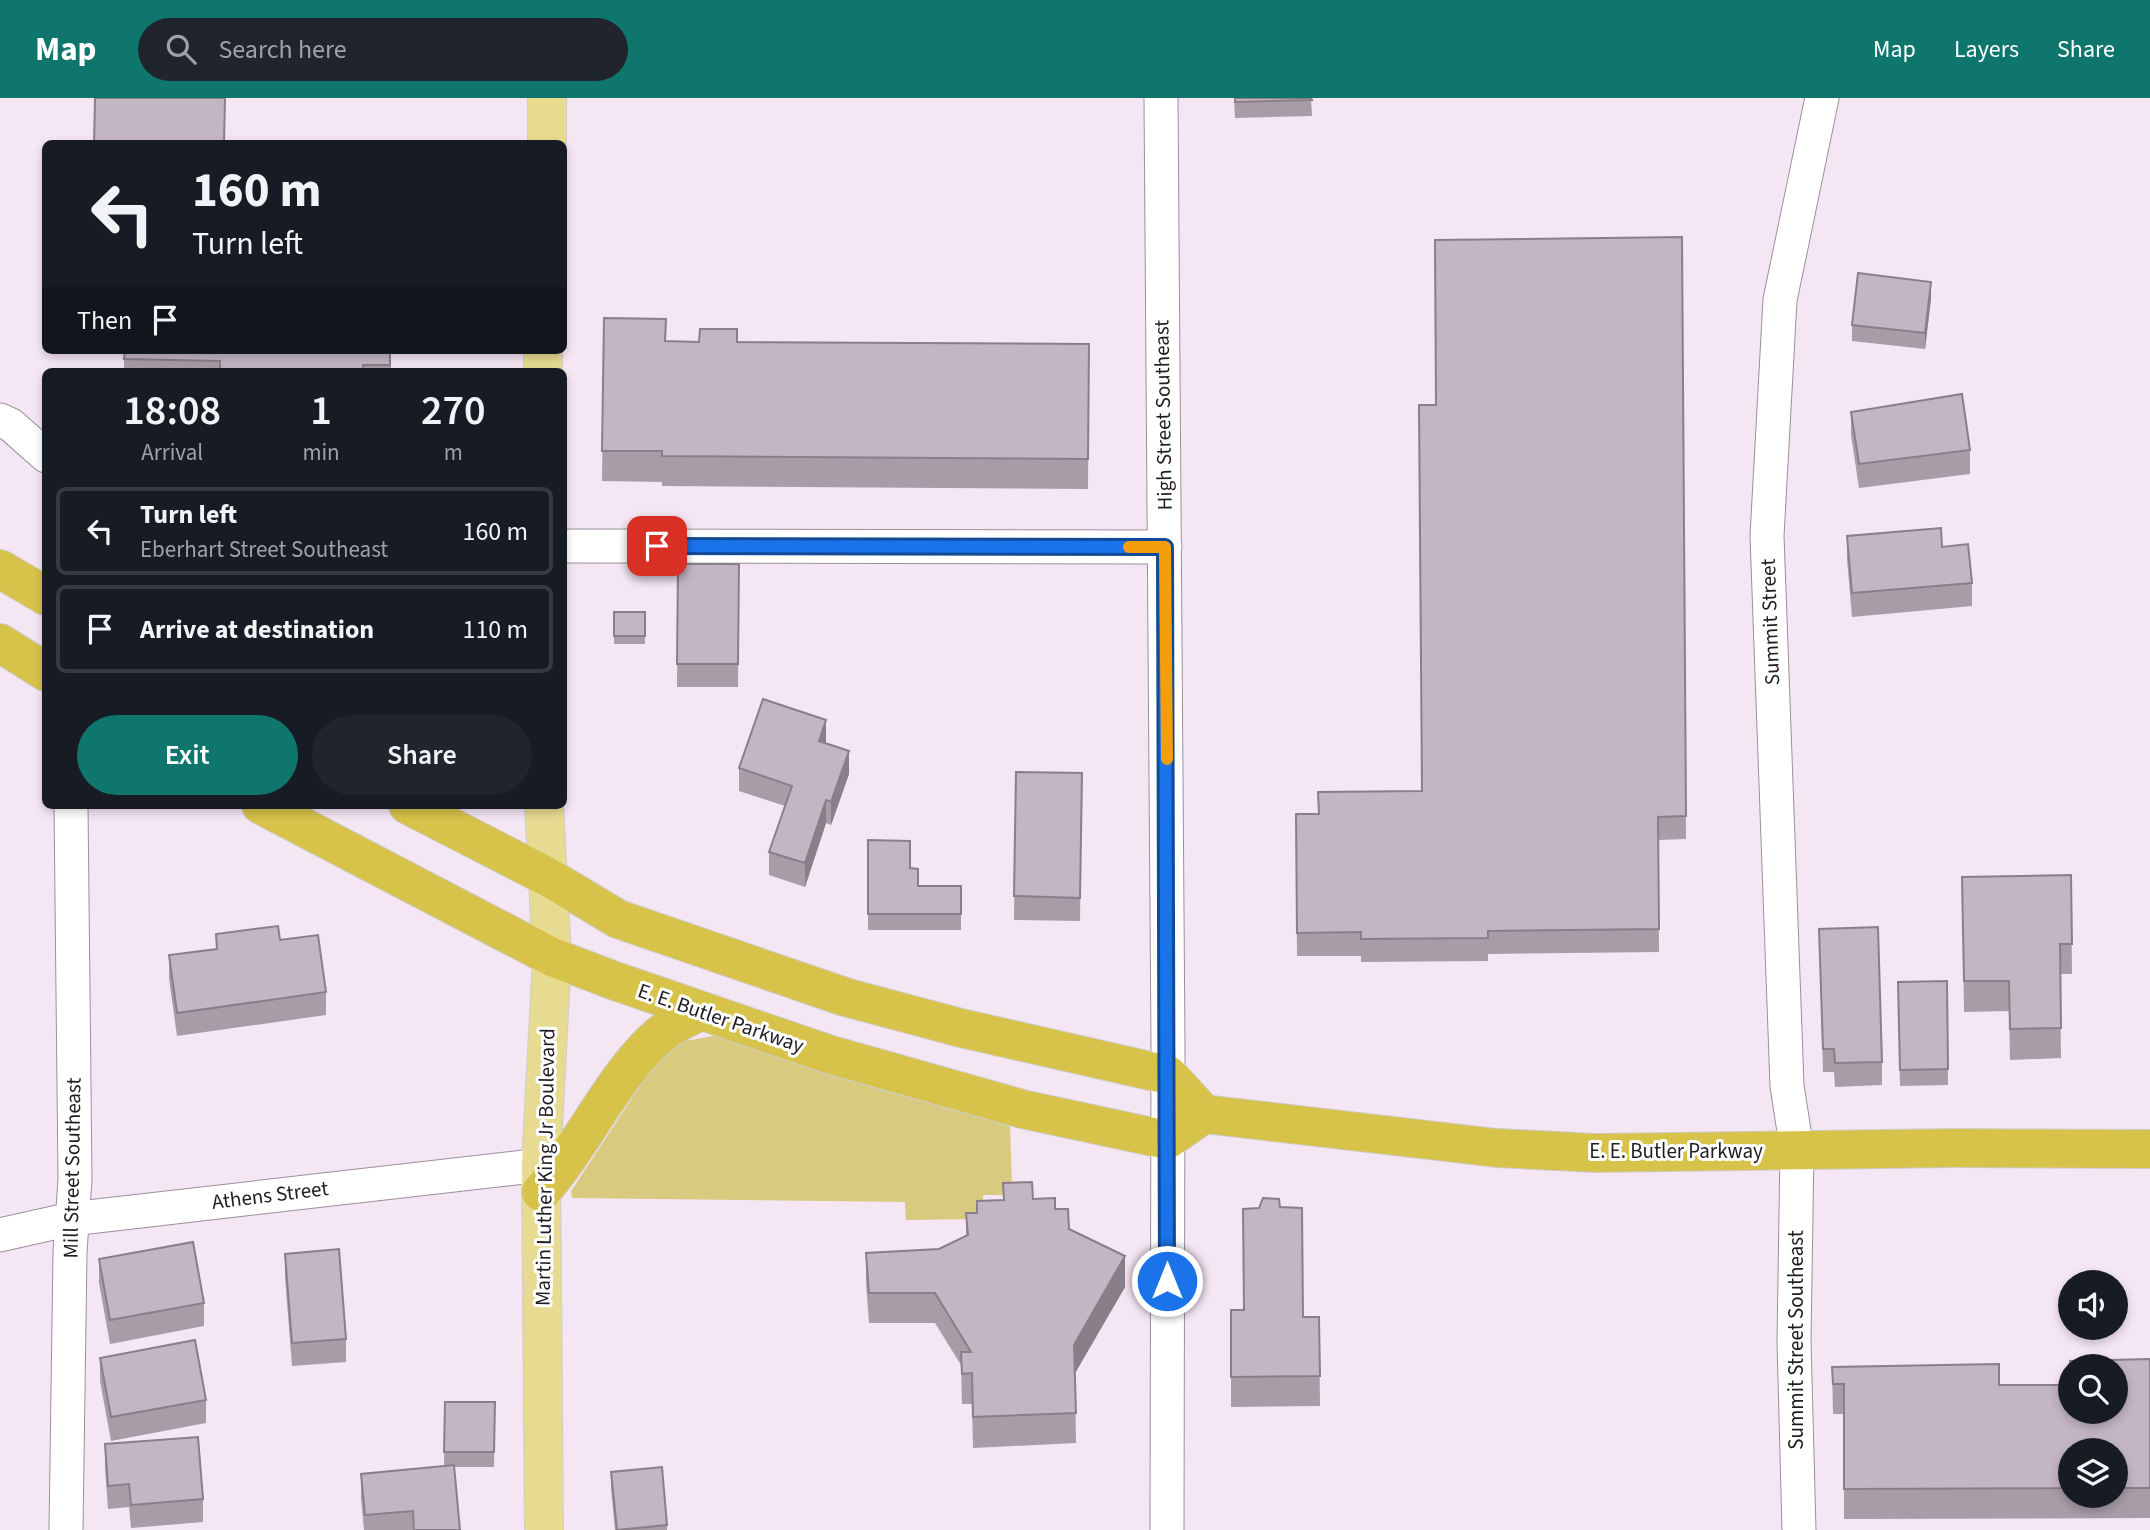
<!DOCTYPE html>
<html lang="en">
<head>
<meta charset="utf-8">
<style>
  :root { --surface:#171b24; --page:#20242c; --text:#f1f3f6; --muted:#9ea1a6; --line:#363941; --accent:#0f766e }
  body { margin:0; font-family:"Source Sans 3",sans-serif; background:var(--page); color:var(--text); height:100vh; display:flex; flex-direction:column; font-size:26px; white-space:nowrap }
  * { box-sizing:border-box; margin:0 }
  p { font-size:23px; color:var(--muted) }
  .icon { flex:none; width:38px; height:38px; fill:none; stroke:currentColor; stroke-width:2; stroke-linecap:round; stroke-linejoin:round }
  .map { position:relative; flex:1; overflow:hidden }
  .drawer { position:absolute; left:42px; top:270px; width:525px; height:441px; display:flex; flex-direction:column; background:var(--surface); border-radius:10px; box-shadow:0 4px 10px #0003 }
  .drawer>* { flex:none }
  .hud { position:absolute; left:42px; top:42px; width:525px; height:214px; border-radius:10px; box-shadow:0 4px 10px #0003; background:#171b24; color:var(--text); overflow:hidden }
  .fabs { position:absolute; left:2058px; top:1172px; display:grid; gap:14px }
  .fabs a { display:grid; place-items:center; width:70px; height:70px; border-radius:50%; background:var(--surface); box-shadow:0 4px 10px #0003; font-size:35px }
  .pin { position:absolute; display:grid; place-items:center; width:60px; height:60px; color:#fff; margin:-30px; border-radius:14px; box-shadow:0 4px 10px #0006 }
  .me { position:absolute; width:77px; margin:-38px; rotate:0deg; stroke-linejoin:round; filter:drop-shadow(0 0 5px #0008) }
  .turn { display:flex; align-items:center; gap:24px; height:147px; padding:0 35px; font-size:32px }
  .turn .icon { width:91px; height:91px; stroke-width:2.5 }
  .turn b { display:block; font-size:49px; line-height:60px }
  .then { display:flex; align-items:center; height:66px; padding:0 35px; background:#0003; gap:14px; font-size:26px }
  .eta { display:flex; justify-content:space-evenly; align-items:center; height:119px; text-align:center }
  .eta b { font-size:42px; font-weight:600; line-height:49px }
  .primary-button { display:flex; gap:14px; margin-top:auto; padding:14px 35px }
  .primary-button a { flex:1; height:80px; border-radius:42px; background:var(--accent); color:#fff; font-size:28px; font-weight:600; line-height:80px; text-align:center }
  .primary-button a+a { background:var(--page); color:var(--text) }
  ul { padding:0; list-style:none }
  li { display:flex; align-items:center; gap:21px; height:88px; margin:0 14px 10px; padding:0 21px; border:4px solid var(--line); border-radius:10px }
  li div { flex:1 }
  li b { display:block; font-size:26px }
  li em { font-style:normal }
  header { display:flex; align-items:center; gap:42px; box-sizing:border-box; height:98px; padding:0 35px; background:var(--accent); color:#fff }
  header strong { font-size:33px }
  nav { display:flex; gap:38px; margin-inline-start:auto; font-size:24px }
  .search { width:490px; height:63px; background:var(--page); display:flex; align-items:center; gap:18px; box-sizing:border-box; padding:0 24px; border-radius:38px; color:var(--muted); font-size:26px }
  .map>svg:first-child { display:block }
  .park { fill:#d8cb7f }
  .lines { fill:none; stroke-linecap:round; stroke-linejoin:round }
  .minor-casing { stroke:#9c8f9c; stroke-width:35 }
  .major-casing { stroke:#cecdce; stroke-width:40 }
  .highway-casing { stroke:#cecdce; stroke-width:40 }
  .minor { stroke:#fff; stroke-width:33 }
  .major { stroke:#e7db92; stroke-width:38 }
  .highway { stroke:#d7c34a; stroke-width:38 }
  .wall { fill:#a89ca7; fill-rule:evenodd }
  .shaded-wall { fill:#887f88 }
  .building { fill:#c3b5c2; stroke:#887f88; stroke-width:2; fill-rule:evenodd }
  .route-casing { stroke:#114b97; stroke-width:18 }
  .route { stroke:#1a73e8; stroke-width:12 }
  .slow { stroke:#f59e0b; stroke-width:12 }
  .labels { text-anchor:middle; stroke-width:6; stroke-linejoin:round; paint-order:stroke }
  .street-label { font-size:21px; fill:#211c21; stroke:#fff }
</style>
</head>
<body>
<header>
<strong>Map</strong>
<div class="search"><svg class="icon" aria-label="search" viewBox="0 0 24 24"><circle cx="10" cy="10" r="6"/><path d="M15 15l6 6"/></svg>Search here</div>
<nav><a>Map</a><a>Layers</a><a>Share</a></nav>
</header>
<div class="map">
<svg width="2150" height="1432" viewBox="0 0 2150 1432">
  <rect width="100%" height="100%" fill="#f5e6f4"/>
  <!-- park -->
  <polygon class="park" points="718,937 1010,1025 1012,1091 1003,1097 983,1097 983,1114 974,1121 906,1122 905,1104 572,1100 571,1093 655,965 680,944"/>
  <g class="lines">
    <defs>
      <g id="minor">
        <polyline points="1161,0 1168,949 1167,1432"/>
        <polyline points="0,322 11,327 46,358"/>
        <polyline points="564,448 1165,449"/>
        <polyline points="0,1137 71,1121 541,1067"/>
        <polyline points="66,1432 70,1154 75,1081 71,707"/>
        <polyline points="1799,1432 1794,1243 1797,1052 1787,988 1767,438 1780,202 1822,0"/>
      </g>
      <g id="major">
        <polyline points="547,0 547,46"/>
        <polyline points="543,252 543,273"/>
        <polyline points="544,707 552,859 541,1067 544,1432"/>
      </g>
      <g id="highway">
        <polyline points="0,471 46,498"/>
        <polyline points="0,545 46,574"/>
        <polyline points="261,707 552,859 615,883 828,956 1022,1011 1167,1042 1204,1016"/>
        <polyline points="408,707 548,779 618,821 845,899 961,930 1168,977 1204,1016 1497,1050 1596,1055 1955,1050 2150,1051"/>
        <path d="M541,1094C583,1047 615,974 661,936C672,927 686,921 698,914"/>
      </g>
    </defs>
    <!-- minor casing -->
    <use href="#minor" class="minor-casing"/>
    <!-- major casing -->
    <use href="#major" class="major-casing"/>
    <!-- highway casing -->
    <use href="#highway" class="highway-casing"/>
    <!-- minor -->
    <use href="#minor" class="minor"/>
    <!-- major -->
    <use href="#major" class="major"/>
    <!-- highway -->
    <use href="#highway" class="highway"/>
  </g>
  <!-- wall -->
  <g class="wall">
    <polygon points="1234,0 1311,0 1312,18 1235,20"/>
    <polygon points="1682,139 1686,741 1658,742 1659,854 1488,856 1488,863 1361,864 1361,858 1297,858 1296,716 1318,716 1422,693 1436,307"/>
    <polygon points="1931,200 1925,251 1852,243 1852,227"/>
    <polygon points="604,220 666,243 1089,246 1088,391 662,388 662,384 602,383"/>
    <polygon points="391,252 391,273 124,273 124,261"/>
    <polygon points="1851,314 1970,352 1970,376 1859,390 1851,337"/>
    <polygon points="1847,438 1942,449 1972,485 1972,508 1852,519 1847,461"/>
    <polygon points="678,466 739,466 738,589 677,589"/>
    <rect x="614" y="514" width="31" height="32"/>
    <polygon points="826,645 849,676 831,727 826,725 805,789 769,777 769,754 785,708 739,693 739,670"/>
    <polygon points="1016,674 1082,675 1080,823 1014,822"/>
    <polygon points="868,742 910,770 918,788 961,788 961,832 868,832"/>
    <polygon points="2071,777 2072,876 2060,876 2061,960 2010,962 2009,913 1964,914 1962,779"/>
    <polygon points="1819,831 1882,964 1882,987 1835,989 1834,974 1823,974"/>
    <polygon points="216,836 280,842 326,894 326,917 177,938 169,881 169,857 216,851"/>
    <polygon points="1947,883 1948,987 1900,988 1898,884"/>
    <polygon points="1003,1085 1055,1111 1069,1131 1125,1189 1075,1275 1076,1345 973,1350 972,1306 962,1306 961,1267 935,1225 869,1225 866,1185 866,1155 939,1151 966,1138 966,1115 977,1115 1003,1102"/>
    <polygon points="1280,1109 1303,1219 1319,1219 1320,1308 1231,1309 1231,1212 1244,1212"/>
    <polygon points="285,1156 346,1241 346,1264 292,1268 285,1179"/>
    <polygon points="99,1161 204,1205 204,1228 110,1246 99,1185"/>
    <polygon points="100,1260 206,1302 206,1325 111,1343 100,1283"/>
    <path d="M2150,1261V1420L1844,1421V1316H1833L1832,1269L1999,1287H2070ZM2070,1353H2116V1398H2070Z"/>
    <polygon points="445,1304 495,1304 494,1369 454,1369 460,1432 364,1432 361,1400 361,1376 444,1368"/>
    <polygon points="105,1346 203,1401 203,1424 131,1430 129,1409 108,1411 105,1370"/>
    <polygon points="611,1374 667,1427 667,1432 615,1432 611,1390"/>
  </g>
  <!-- shaded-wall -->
  <g class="shaded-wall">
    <polygon points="1931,184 1931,200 1925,251 1925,235"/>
    <polygon points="826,622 826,645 819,643"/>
    <polygon points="849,653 849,676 831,727 831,704"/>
    <polygon points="826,702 826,725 805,789 805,765"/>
    <polygon points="1125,1158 1125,1189 1074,1277 1074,1247"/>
  </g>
  <!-- building -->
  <g class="building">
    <polygon points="95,0 225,0 224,46 94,46"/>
    <polygon points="1235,0 1311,0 1312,2 1235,4"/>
    <polygon points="1682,139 1686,718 1658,719 1659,831 1488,833 1488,840 1361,841 1361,834 1297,835 1296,716 1319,716 1318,694 1422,693 1419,307 1436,307 1435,142"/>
    <polygon points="1858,175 1931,184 1925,235 1852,227"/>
    <polygon points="604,220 666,221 665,243 699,244 700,231 737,231 737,244 1089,246 1088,361 662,358 662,353 602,353"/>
    <polygon points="125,252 390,252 390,267 363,267 363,273 220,273 220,263 124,261"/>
    <polygon points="1962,296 1970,352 1859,366 1851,314"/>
    <polygon points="1941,430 1942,449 1968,446 1972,485 1852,495 1847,438"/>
    <polygon points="678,466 739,466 738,566 677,566"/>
    <rect x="614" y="514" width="31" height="24"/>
    <polygon points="763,601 826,622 819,643 849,653 831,704 826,702 805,765 769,754 792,688 739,670"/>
    <polygon points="1016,674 1082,675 1080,800 1014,798"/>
    <polygon points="868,742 910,743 910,770 918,771 918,788 961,788 961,816 868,816"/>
    <polygon points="2071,777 2072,846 2060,846 2061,930 2010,931 2009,883 1964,883 1962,779"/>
    <polygon points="278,828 280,842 318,837 326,894 177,915 169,857 217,851 216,836"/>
    <polygon points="1878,829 1882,964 1835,965 1834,951 1823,951 1819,831"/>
    <polygon points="1947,883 1948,971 1900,972 1898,884"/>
    <polygon points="1032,1084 1033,1101 1055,1100 1055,1111 1068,1111 1069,1131 1125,1158 1074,1247 1076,1315 973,1319 972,1275 962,1276 961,1254 971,1254 935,1195 869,1195 866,1155 939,1151 968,1137 966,1115 977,1115 977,1103 1004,1102 1003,1085"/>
    <polygon points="1263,1100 1279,1101 1280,1109 1302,1110 1303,1219 1319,1219 1320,1278 1231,1279 1231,1212 1244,1212 1243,1111 1259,1110"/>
    <polygon points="193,1144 204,1205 110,1222 99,1161"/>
    <polygon points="339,1151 346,1241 292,1245 285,1156"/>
    <polygon points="195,1242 206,1302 111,1319 100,1260"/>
    <path d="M2150,1261V1390H2116V1353H2070V1390L1844,1391V1286H1833L1832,1269L1999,1266V1287H2070V1263ZM2070,1269H2116V1314H2070Z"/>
    <polygon points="445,1304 495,1304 494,1354 444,1354"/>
    <polygon points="198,1339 203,1401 131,1407 129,1386 108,1388 105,1346"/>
    <polygon points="454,1367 460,1432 414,1432 413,1413 365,1417 361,1376"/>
    <polygon points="662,1369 667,1427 617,1432 611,1374"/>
  </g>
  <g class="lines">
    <defs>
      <polyline id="route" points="657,448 1165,449 1167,1183"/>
    </defs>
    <!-- route casing -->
    <use href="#route" class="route-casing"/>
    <!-- route -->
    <use href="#route" class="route"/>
    <!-- slow -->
    <polyline class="slow" points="1129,449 1165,449 1167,661"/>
  </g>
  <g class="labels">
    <!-- street labels -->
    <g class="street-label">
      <text transform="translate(1163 317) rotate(-91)" y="7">High Street Southeast</text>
      <text transform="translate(1770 524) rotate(-92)" y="7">Summit Street</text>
      <text transform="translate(721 920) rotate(19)" y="7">E. E. Butler Parkway</text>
      <text x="1676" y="1060">E. E. Butler Parkway</text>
      <text transform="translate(545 1069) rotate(-89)" y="7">Martin Luther King Jr Boulevard</text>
      <text transform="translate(72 1070) rotate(-89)" y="7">Mill Street Southeast</text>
      <text transform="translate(270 1097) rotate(-7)" y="7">Athens Street</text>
      <text transform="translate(1796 1242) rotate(-90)" y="7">Summit Street Southeast</text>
    </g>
  </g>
</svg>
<div class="fabs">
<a><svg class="icon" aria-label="sound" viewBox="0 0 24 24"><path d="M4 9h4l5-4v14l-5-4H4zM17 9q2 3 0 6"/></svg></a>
<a><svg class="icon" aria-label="search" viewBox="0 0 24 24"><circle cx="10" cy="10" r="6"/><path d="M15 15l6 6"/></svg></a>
<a><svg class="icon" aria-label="layers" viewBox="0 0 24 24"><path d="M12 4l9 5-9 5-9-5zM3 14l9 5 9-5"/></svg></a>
</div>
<div class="pin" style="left:657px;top:448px;background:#d93025"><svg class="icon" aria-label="arrive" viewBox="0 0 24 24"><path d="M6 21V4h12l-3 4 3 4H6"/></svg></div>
<svg class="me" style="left:1167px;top:1183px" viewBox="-20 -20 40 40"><circle r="17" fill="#1a73e8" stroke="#fff" stroke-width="3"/><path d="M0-11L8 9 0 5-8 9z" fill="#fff"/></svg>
<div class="hud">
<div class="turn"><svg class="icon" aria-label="left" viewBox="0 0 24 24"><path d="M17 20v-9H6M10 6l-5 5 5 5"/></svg><div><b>160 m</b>Turn left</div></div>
<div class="then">Then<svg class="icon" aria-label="arrive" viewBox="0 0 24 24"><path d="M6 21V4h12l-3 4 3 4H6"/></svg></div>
</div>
<section class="drawer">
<div class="eta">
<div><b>18:08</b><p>Arrival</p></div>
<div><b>1</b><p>min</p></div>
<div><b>270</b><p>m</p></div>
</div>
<ul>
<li><svg class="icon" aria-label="left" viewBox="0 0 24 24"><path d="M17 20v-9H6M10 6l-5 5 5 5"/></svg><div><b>Turn left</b><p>Eberhart Street Southeast</p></div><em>160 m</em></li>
<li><svg class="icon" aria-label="arrive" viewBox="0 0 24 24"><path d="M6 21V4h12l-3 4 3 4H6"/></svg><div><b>Arrive at destination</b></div><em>110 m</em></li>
</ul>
<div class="primary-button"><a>Exit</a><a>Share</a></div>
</section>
</div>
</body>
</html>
